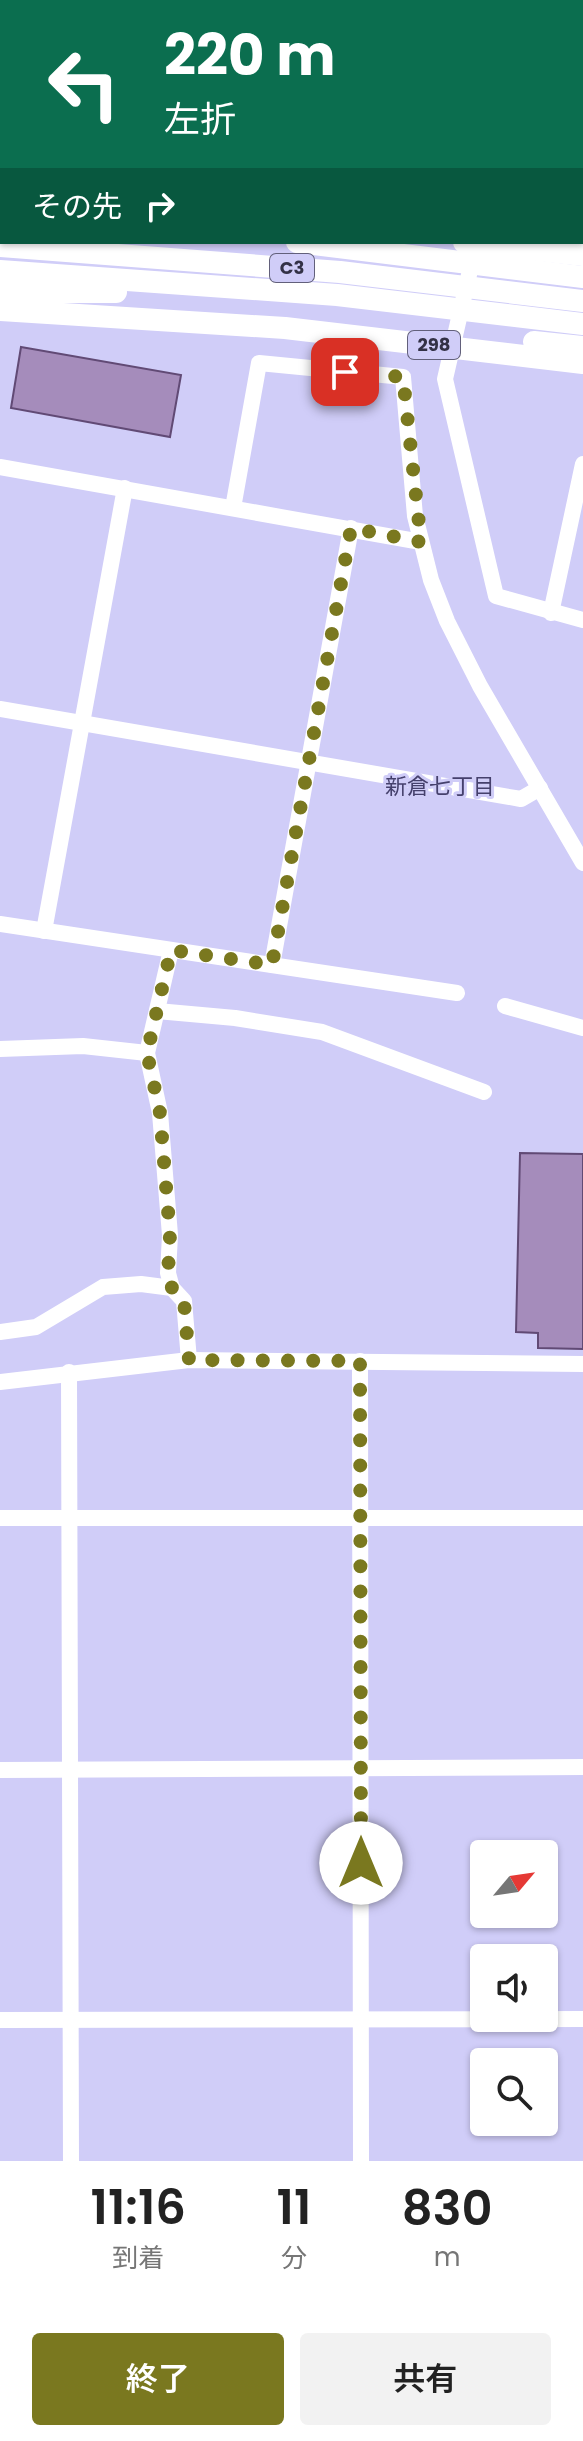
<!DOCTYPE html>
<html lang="ja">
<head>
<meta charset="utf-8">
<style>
  :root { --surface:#fff; --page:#f2f2f2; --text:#222; --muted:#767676; --accent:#7a781f }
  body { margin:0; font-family:Poppins,"Noto Sans JP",sans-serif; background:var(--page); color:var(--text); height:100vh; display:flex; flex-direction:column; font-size:30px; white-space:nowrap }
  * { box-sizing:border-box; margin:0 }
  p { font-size:26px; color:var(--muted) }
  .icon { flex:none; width:44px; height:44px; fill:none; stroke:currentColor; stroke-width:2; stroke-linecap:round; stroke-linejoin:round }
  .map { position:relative; height:2161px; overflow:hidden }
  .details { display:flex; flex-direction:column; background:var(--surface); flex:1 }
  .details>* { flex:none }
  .banner { position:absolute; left:0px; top:0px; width:584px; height:244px; box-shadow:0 2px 6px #0004; background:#0b6e4f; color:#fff; overflow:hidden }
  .needle { width:52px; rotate:61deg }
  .tools { position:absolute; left:470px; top:1840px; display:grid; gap:16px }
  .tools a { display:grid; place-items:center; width:88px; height:88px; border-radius:8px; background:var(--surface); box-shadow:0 2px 6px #0004; font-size:40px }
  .pin { position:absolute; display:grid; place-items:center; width:68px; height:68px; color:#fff; margin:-34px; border-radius:16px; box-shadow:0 4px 12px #0006 }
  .me { position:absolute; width:88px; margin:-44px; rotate:0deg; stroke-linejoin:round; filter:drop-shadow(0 0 6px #0008) }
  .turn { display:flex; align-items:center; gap:28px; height:168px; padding:0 32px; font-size:36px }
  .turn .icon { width:104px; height:104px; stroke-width:2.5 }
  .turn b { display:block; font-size:56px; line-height:68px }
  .then { display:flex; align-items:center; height:76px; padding:0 32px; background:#0003; gap:16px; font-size:30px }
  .eta { display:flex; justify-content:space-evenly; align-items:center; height:136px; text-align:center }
  .eta b { font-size:48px; font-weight:600; line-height:56px }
  .cta { display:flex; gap:16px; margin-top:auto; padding:16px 32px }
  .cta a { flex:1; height:92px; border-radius:8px; background:var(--accent); color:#fff; font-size:32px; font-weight:600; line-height:92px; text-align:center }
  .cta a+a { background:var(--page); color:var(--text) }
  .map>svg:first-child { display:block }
  .green { fill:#e8abc8 }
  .building { fill:#a58cbb; stroke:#614a75; stroke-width:2 }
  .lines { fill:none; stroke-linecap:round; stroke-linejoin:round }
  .path { stroke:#9c99bd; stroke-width:3; stroke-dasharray:2 6; stroke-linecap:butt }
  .minor { stroke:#fff; stroke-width:16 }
  .highway { stroke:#fff; stroke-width:22 }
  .route { stroke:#7a781f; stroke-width:14; stroke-dasharray:0 25.2 }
  .labels { text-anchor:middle; stroke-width:6; stroke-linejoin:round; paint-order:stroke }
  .shield { fill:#d0cdf8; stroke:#62607b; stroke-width:2 }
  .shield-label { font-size:18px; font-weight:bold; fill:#333146 }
  .neighbourhood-label { font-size:22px; fill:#45406c; stroke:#d0cdf8 }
</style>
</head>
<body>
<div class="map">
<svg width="583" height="2161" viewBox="0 0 583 2161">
  <rect width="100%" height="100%" fill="#d0cdf8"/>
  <!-- green -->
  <polygon class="green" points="36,0 488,0 36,2"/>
  <!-- building -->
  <g class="building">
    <polygon points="21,347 181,375 170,437 11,408"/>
    <polygon points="520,1153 583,1154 583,1349 538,1348 538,1333 516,1332"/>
  </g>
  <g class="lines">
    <!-- path -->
    <g class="path">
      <polyline points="52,2 53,0"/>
      <polyline points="340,2 340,0"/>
    </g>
    <!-- minor -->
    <g class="minor">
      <polyline points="498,2 499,0"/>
      <polyline points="545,2 545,0"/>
      <polyline points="567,2 567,0"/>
      <polyline points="582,31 583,31"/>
      <polyline points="582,105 583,105"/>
      <polyline points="0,132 2,132"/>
      <polyline points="0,154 2,154"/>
      <polyline points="582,157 583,158"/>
      <polyline points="582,172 583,172"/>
      <polyline points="582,197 583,197"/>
      <polyline points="474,253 445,379 496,596 583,620"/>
      <polyline points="0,467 421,542"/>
      <polyline points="233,508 259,363 403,377 415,516 431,580 447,621 480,686 583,863"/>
      <polyline points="551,613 583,464"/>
      <polyline points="0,709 521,799 540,788"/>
      <polyline points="0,924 457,993"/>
      <polyline points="44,931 125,488"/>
      <polyline points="171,950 147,1053 160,1113 170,1235 168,1273 172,1288 184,1301 189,1360"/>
      <polyline points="272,965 351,528"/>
      <polyline points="505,1006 583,1028"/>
      <polyline points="157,1011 235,1018 322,1032 484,1092"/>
      <polyline points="0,1049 83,1046 147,1053"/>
      <polyline points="0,1332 36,1327 103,1287 141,1284 172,1288"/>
      <polyline points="360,1361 361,2161"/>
      <polyline points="69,1372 71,2161"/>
      <polyline points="0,1382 189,1360 583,1364"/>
      <polyline points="0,1518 583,1518"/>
      <polyline points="0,1770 583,1767"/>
      <polyline points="0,2020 583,2019"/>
    </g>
    <!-- highway -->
    <g class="highway">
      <polyline points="0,203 2,203"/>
      <polyline points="0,223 2,223"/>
      <polyline points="297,242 583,277"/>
      <polyline points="464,242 583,255"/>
      <polyline points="0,246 340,272 583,301"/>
      <polyline points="0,271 337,295 583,324"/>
      <polyline points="0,292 116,292"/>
      <polyline points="0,310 285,328 583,363"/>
      <polyline points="534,342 583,347"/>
    </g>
  </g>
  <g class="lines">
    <!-- route -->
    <polyline class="route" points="345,372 403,377 421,542 351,528 272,965 171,950 147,1053 160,1113 170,1235 168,1273 172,1288 184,1301 189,1360 360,1361 361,1863"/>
  </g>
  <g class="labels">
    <!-- shield labels -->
    <g class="shield">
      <rect x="270" y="254" width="44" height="28" rx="6"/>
      <rect x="408" y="331" width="52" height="28" rx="6"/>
    </g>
    <g class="shield-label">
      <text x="292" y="274">C3</text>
      <text x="434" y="351">298</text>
    </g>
    <!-- neighbourhood labels -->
    <g class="neighbourhood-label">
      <text x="440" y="794">新倉七丁目</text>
    </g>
  </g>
</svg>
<div class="tools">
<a><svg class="needle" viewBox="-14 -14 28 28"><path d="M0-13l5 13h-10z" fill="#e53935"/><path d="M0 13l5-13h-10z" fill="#767676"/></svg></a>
<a><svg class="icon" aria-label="sound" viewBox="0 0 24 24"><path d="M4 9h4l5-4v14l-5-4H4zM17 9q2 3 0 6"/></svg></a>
<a><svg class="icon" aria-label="search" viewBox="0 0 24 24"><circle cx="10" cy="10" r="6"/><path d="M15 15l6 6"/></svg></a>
</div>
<div class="pin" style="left:345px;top:372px;background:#d93025"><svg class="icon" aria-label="arrive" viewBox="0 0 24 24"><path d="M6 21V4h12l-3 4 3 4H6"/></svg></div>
<svg class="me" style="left:361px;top:1863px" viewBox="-20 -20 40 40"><circle r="19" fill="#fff"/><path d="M0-13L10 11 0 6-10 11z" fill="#7a781f"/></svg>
<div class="banner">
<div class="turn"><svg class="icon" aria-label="left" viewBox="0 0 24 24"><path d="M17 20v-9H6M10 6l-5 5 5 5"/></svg><div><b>220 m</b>左折</div></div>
<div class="then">その先<svg class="icon" aria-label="right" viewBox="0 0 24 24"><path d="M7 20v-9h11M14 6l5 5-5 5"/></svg></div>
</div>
</div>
<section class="details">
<div class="eta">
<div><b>11:16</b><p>到着</p></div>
<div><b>11</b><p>分</p></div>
<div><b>830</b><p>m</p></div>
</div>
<div class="cta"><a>終了</a><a>共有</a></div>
</section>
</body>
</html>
